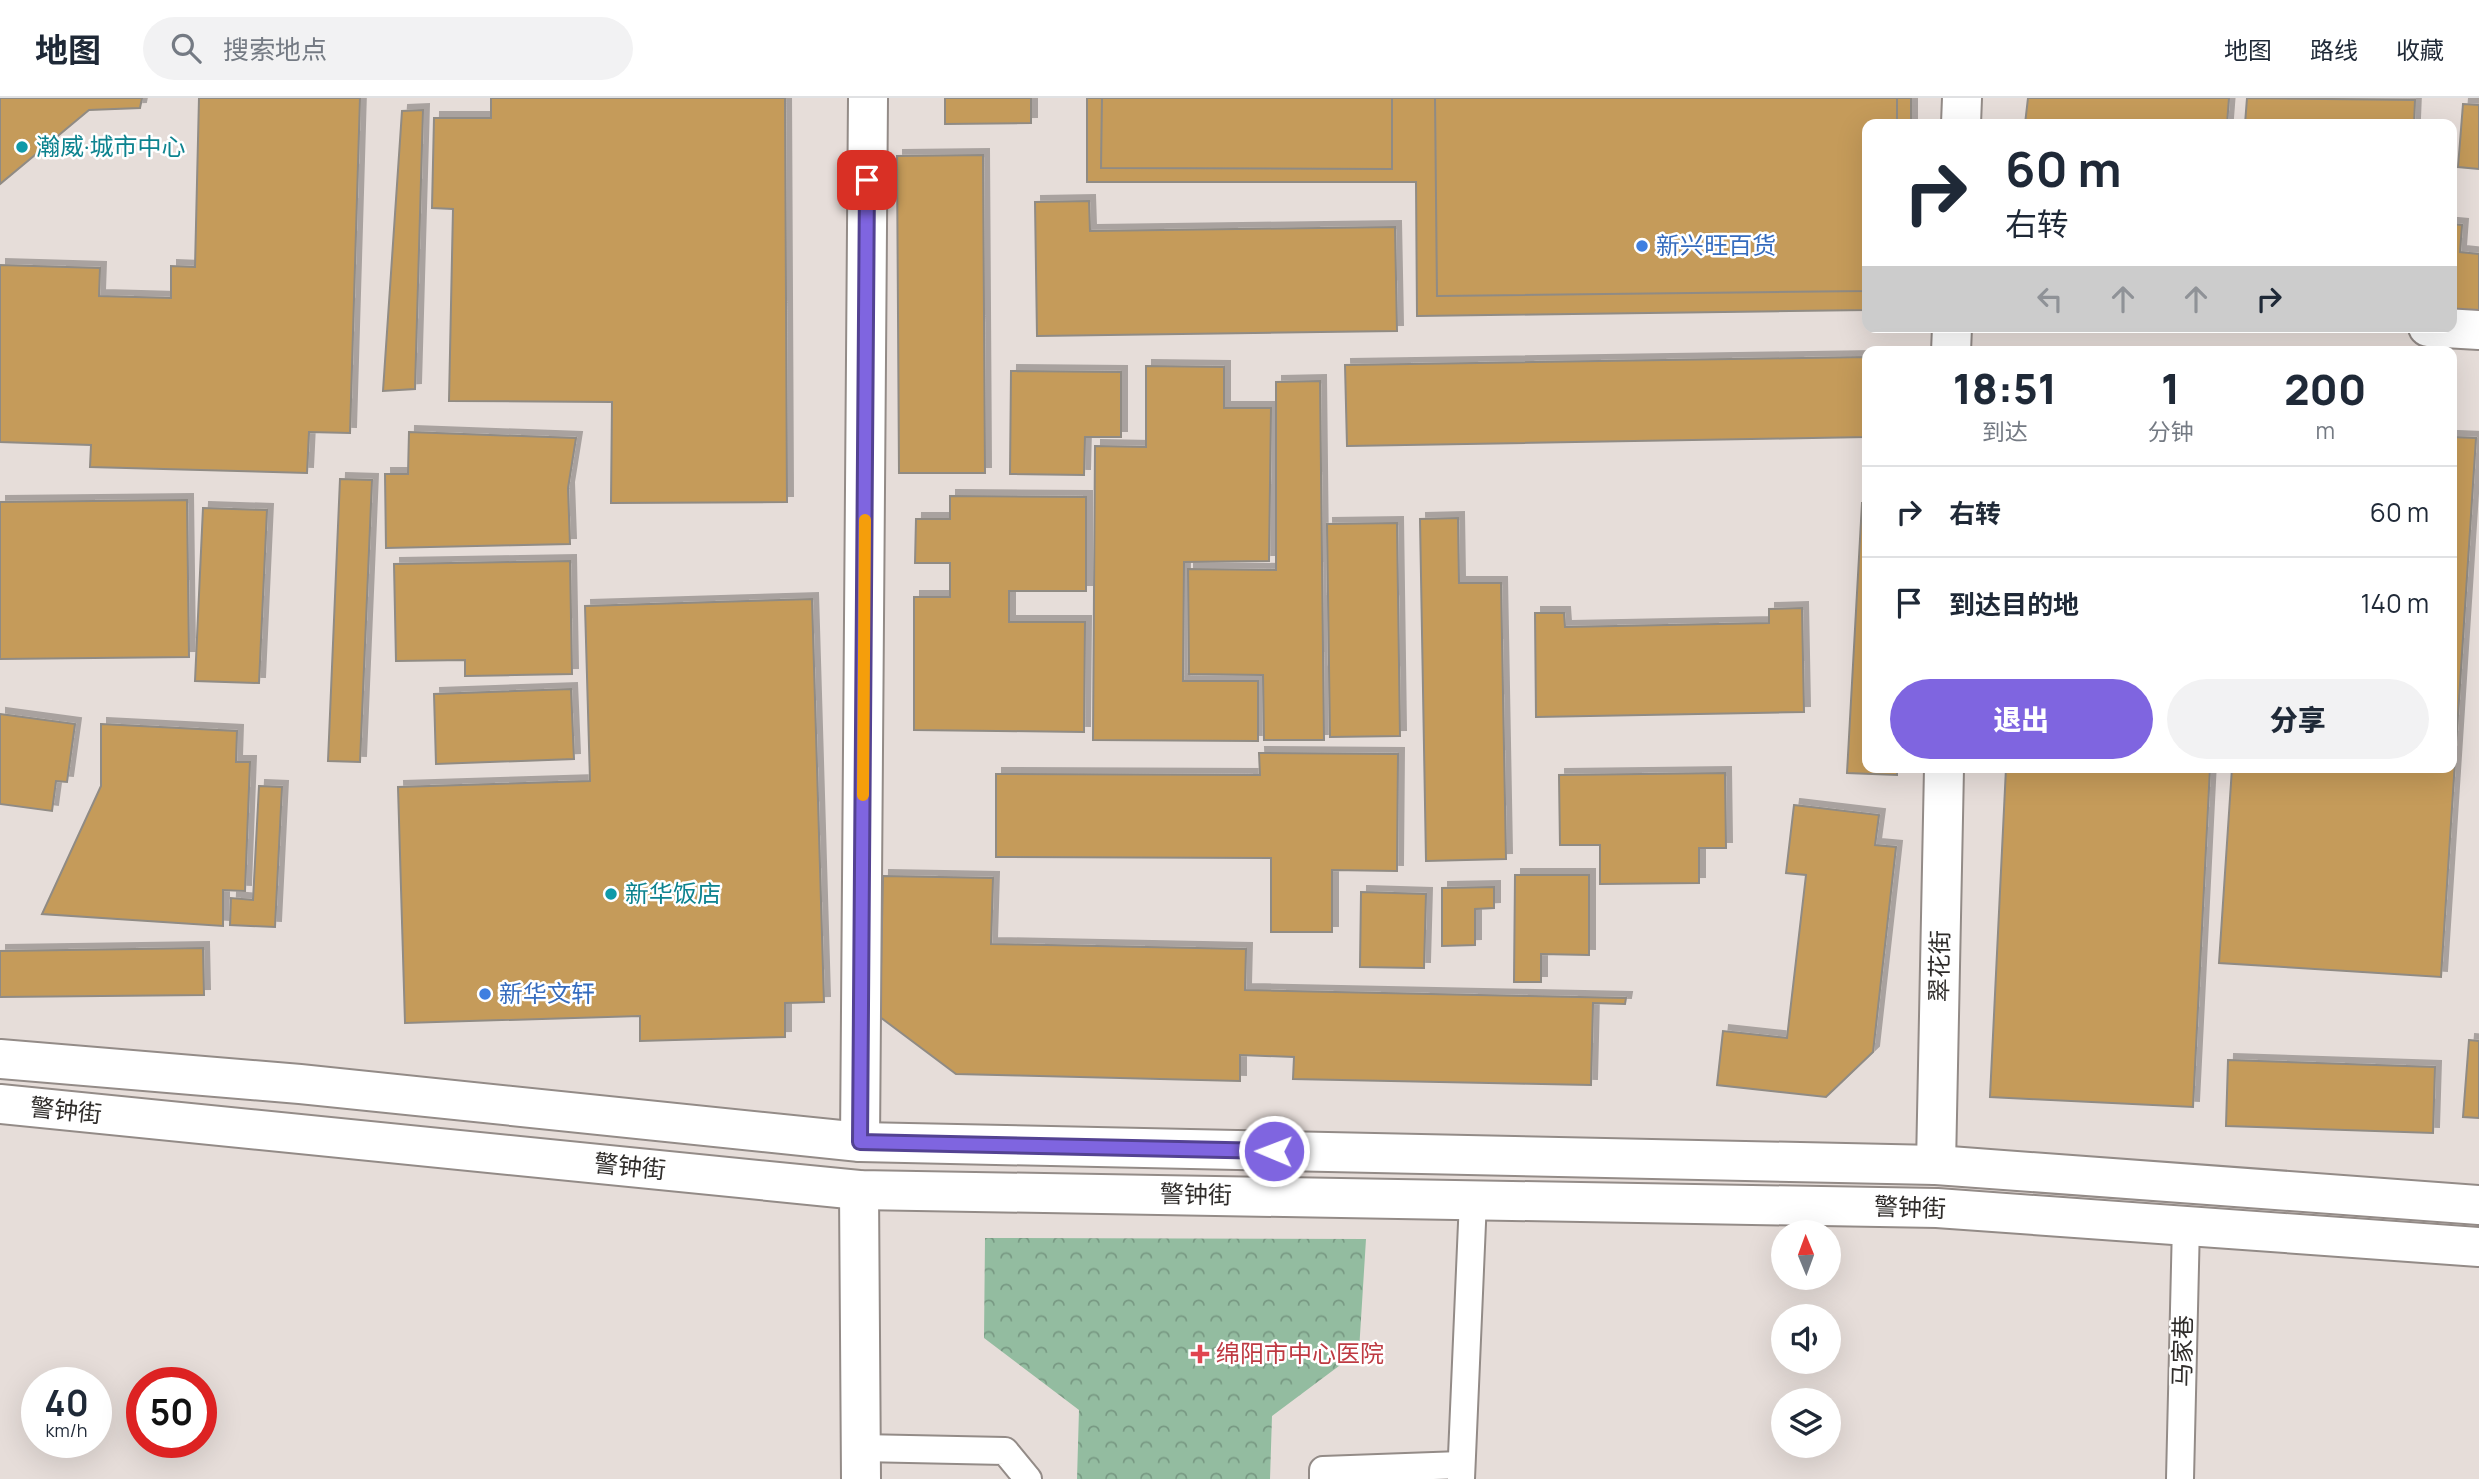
<!DOCTYPE html>
<html lang="zh">
<head>
<meta charset="utf-8">
<style>
  :root { --surface:#fff; --page:#f2f2f3; --text:#1f2937; --muted:#747a83; --line:#e0e1e3; --accent:#7f65e0 }
  body { margin:0; font-family:Manrope,"Noto Sans SC",sans-serif; background:var(--page); color:var(--text); height:100vh; display:flex; flex-direction:column; font-size:26px; white-space:nowrap }
  * { box-sizing:border-box; margin:0 }
  p { font-size:23px; color:var(--muted) }
  .icon { flex:none; width:38px; height:38px; fill:none; stroke:currentColor; stroke-width:2; stroke-linecap:round; stroke-linejoin:round }
  .map { position:relative; flex:1; overflow:hidden }
  .drawer { position:absolute; left:1862px; top:248px; width:595px; height:427px; display:flex; flex-direction:column; background:var(--surface); border-radius:14px; box-shadow:0 7px 28px #0002 }
  .drawer>* { flex:none }
  .banner { position:absolute; left:1862px; top:21px; width:595px; height:214px; border-radius:14px; box-shadow:0 7px 28px #0002; background:#fff; color:var(--text); overflow:hidden }
  .needle { width:46px; rotate:359deg }
  .fabs { position:absolute; left:1771px; top:1122px; display:grid; gap:14px }
  .fabs a { display:grid; place-items:center; width:70px; height:70px; border-radius:50%; background:var(--surface); box-shadow:0 7px 28px #0002; font-size:35px }
  .speed { position:absolute; left:21px; top:1269px; display:flex; gap:14px; font-size:35px; font-weight:700; text-align:center }
  .speed>* { display:grid; place-content:center; width:91px; height:91px; border-radius:50%; background:var(--surface); box-shadow:0 7px 28px #0002; line-height:1 }
  .speed small { font-size:18px; font-weight:400 }
  .speed .limit { border:10px solid #d22; background:#fff; color:#111 }
  .pin { position:absolute; display:grid; place-items:center; width:60px; height:60px; color:#fff; margin:-30px; border-radius:14px; box-shadow:0 4px 10px #0006 }
  .me { position:absolute; width:77px; margin:-38px; rotate:271deg; stroke-linejoin:round; filter:drop-shadow(0 0 5px #0008) }
  .turn { display:flex; align-items:center; gap:24px; height:147px; padding:0 28px; font-size:32px }
  .turn .icon { width:91px; height:91px; stroke-width:2.5 }
  .turn b { display:block; font-size:49px; line-height:60px }
  .lanes { display:flex; align-items:center; height:66px; padding:0 28px; background:#0003; justify-content:center; gap:35px; direction:ltr }
  .lanes .off { opacity:.35 }
  .eta { display:flex; justify-content:space-evenly; align-items:center; height:119px; text-align:center }
  .eta b { font-size:42px; font-weight:800; line-height:49px }
  .button { display:flex; gap:14px; margin-top:auto; padding:14px 28px }
  .button a { flex:1; height:80px; border-radius:42px; background:var(--accent); color:#fff; font-size:28px; font-weight:800; line-height:80px; text-align:center }
  .button a+a { background:var(--page); color:var(--text) }
  ul { padding:0; list-style:none }
  li { display:flex; align-items:center; gap:21px; height:91px; padding:0 28px; border-top:2px solid var(--line) }
  li div { flex:1 }
  li b { display:block; font-size:26px }
  li em { font-style:normal }
  header { display:flex; align-items:center; gap:42px; box-sizing:border-box; height:98px; padding:0 35px; background:var(--surface); border-bottom:2px solid var(--line) }
  header strong { font-size:33px }
  nav { display:flex; gap:38px; margin-inline-start:auto; font-size:24px }
  .search { width:490px; height:63px; background:var(--page); display:flex; align-items:center; gap:18px; box-sizing:border-box; padding:0 24px; border-radius:38px; color:var(--muted); font-size:26px }
  .map>svg:first-child { display:block }
  .park { fill:url(#park-crowns) }
  .building { fill:#c59b5a; stroke:#908b84; stroke-width:2; filter:url(#shadow) }
  .lines { fill:none; stroke-linecap:round; stroke-linejoin:round }
  .lane-casing { stroke:#938b87; stroke-width:30 }
  .street-casing { stroke:#938b87; stroke-width:42 }
  .secondary-casing { stroke:#938b87; stroke-width:42 }
  .lane { stroke:#fff; stroke-width:26 }
  .street { stroke:#fff; stroke-width:38 }
  .secondary { stroke:#fff; stroke-width:38 }
  .route-casing { stroke:#534292; stroke-width:18 }
  .route { stroke:#7f65e0; stroke-width:12 }
  .slow { stroke:#f59e0b; stroke-width:12 }
  .culture-dot { fill:#0f9aa8; stroke:#fff; stroke-width:2.5 }
  .shop-dot { fill:#3f7fe0; stroke:#fff; stroke-width:2.5 }
  .health-dot { fill:#e0444e; stroke:#fff; stroke-width:2.5 }
  .labels { text-anchor:middle; stroke-width:5; stroke-linejoin:round; paint-order:stroke }
  .culture-label { font-size:24px; fill:#0d838f; stroke:#fff; text-anchor:start }
  .shop-label { font-size:24px; fill:#366cbe; stroke:#fff; text-anchor:start }
  .street-label { font-size:24px; fill:#2f2c2a; stroke:#fff }
  .health-label { font-size:24px; fill:#be3a42; stroke:#fff; text-anchor:start }
</style>
</head>
<body>
<header>
<strong>地图</strong>
<div class="search"><svg class="icon" aria-label="search" viewBox="0 0 24 24"><circle cx="10" cy="10" r="6"/><path d="M15 15l6 6"/></svg>搜索地点</div>
<nav><a>地图</a><a>路线</a><a>收藏</a></nav>
</header>
<div class="map">
<svg width="2479" height="1381" viewBox="0 0 2479 1381">
  <defs>
    <pattern id="park-crowns" width="20" height="18" patternUnits="userSpaceOnUse" patternTransform="scale(1.75)"><rect width="20" height="18" fill="#93bca0"/><path d="M2 6a3 3 0 1 1 6 0M12 15a3 3 0 1 1 6 0" fill="none" stroke="#789983"/></pattern>
    <filter id="shadow"><feDropShadow dx="6" dy="-6" stdDeviation="0" flood-color="#0004"/></filter>
  </defs>
  <rect width="100%" height="100%" fill="#e6ddd9"/>
  <!-- park -->
  <polygon class="park" points="985,1140 1366,1141 1359,1253 1272,1318 1270,1381 1077,1381 1079,1312 984,1240"/>
  <!-- building -->
  <g class="building">
    <polygon points="0,0 142,0 140,10 89,12 0,86"/>
    <polygon points="199,0 360,0 350,335 309,334 307,375 90,369 91,347 0,344 0,167 100,170 99,198 171,200 171,168 195,169"/>
    <polygon points="491,0 785,0 787,404 611,405 612,304 449,303 453,111 432,110 434,20 491,20"/>
    <polygon points="945,0 1031,0 1031,25 945,26"/>
    <polygon points="1087,0 1911,0 1911,26 1867,26 1867,212 1417,218 1416,84 1087,84"/>
    <polygon points="1102,0 1392,0 1392,71 1101,70"/>
    <polygon points="1435,0 1897,0 1897,26 1867,26 1867,193 1437,198"/>
    <polygon points="2028,0 2229,0 2227,26 2025,26"/>
    <polygon points="2247,0 2415,2 2414,26 2245,26"/>
    <polygon points="2463,6 2479,7 2479,71 2458,69"/>
    <polygon points="423,12 415,291 383,293 402,13"/>
    <polygon points="983,57 985,375 899,375 897,58"/>
    <polygon points="1089,103 1090,133 1395,129 1397,233 1037,238 1035,104"/>
    <polygon points="2452,126 2462,127 2460,154 2479,156 2479,217 2452,215"/>
    <polygon points="1867,259 1867,339 1347,348 1345,267"/>
    <polygon points="1146,268 1224,269 1224,310 1271,310 1269,463 1184,464 1183,583 1258,583 1258,643 1093,642 1095,348 1146,349"/>
    <polygon points="1011,273 1121,274 1121,339 1085,339 1084,377 1010,376"/>
    <polygon points="1320,283 1324,642 1264,642 1263,577 1189,576 1188,471 1276,472 1276,284"/>
    <polygon points="409,334 576,340 568,390 570,446 386,450 385,376 408,376"/>
    <polygon points="2452,339 2476,340 2441,879 2219,865 2232,670 2452,670"/>
    <polygon points="340,381 372,382 360,664 328,663"/>
    <polygon points="950,398 1086,399 1086,493 1009,493 1009,524 1085,524 1084,634 914,632 914,499 950,499 950,465 915,465 916,421 950,421"/>
    <polygon points="187,402 189,559 0,561 0,404"/>
    <polygon points="1862,405 1867,405 1867,670 1897,670 1897,677 1847,675"/>
    <polygon points="203,410 267,412 259,585 195,583"/>
    <polygon points="1458,420 1459,485 1501,485 1506,761 1426,763 1420,421"/>
    <polygon points="1397,425 1400,638 1330,639 1327,426"/>
    <polygon points="570,463 572,576 465,578 465,562 396,563 394,466"/>
    <polygon points="812,501 824,904 785,905 785,939 640,943 640,918 405,925 398,689 590,683 585,508"/>
    <polygon points="1802,510 1804,614 1536,619 1535,515 1564,515 1565,529 1769,525 1769,511"/>
    <polygon points="571,591 574,661 436,666 434,596"/>
    <polygon points="0,616 75,626 67,684 56,683 52,713 0,706"/>
    <polygon points="101,626 237,633 236,664 250,664 245,793 223,792 223,828 42,816 101,688"/>
    <polygon points="1259,655 1398,656 1397,773 1332,772 1332,834 1271,834 1271,760 996,759 996,676 1260,677"/>
    <polygon points="2006,670 2210,670 2193,1009 1990,999"/>
    <polygon points="1725,675 1726,750 1699,750 1699,785 1600,786 1600,747 1560,747 1559,677"/>
    <polygon points="259,688 282,689 275,829 230,827 231,800 253,802"/>
    <polygon points="1794,707 1879,717 1875,747 1896,749 1873,954 1826,999 1717,987 1723,933 1787,940 1806,777 1786,775"/>
    <polygon points="1515,777 1589,777 1589,857 1541,856 1541,884 1514,884"/>
    <polygon points="883,778 993,780 991,846 1246,851 1245,892 1626,900 1625,906 1593,905 1591,987 1293,981 1294,959 1240,957 1240,983 956,976 880,919"/>
    <polygon points="1494,789 1494,810 1475,811 1475,847 1442,848 1442,790"/>
    <polygon points="1361,794 1426,796 1424,870 1360,869"/>
    <polygon points="203,850 204,897 0,899 0,853"/>
    <polygon points="2469,942 2479,943 2479,1020 2463,1019"/>
    <polygon points="2228,962 2435,969 2433,1035 2226,1028"/>
  </g>
  <g class="lines">
    <defs>
      <g id="lane">
        <polyline points="861,1350 1005,1353 1028,1381"/>
        <polyline points="1323,1381 1323,1372 1461,1367"/>
        <polyline points="1461,1381 1473,1102"/>
        <polyline points="2180,1381 2186,1126"/>
      </g>
      <g id="street">
        <polyline points="1961,26 1962,0"/>
        <polyline points="2428,229 2479,232"/>
        <polyline points="1951,254 1952,229"/>
        <polyline points="860,1044 868,0"/>
        <polyline points="1936,1067 1944,670"/>
        <polyline points="859,1092 861,1381"/>
      </g>
      <g id="secondary">
        <polyline points="0,961 300,986 860,1044 1936,1067 2479,1107"/>
        <polyline points="0,1006 859,1092 1937,1110 2479,1149"/>
      </g>
    </defs>
    <!-- lane casing -->
    <use href="#lane" class="lane-casing"/>
    <!-- street casing -->
    <use href="#street" class="street-casing"/>
    <!-- secondary casing -->
    <use href="#secondary" class="secondary-casing"/>
    <!-- lane -->
    <use href="#lane" class="lane"/>
    <!-- street -->
    <use href="#street" class="street"/>
    <!-- secondary -->
    <use href="#secondary" class="secondary"/>
  </g>
  <g class="lines">
    <defs>
      <polyline id="route" points="867,82 860,1044 1274,1053"/>
    </defs>
    <!-- route casing -->
    <use href="#route" class="route-casing"/>
    <!-- route -->
    <use href="#route" class="route"/>
    <!-- slow -->
    <polyline class="slow" points="863,697 865,422"/>
  </g>
  <!-- markers -->
  <g class="culture-dot">
    <circle cx="22" cy="49" r="7"/>
    <circle cx="611" cy="796" r="7"/>
  </g>
  <g class="shop-dot">
    <circle cx="1642" cy="148" r="7"/>
    <circle cx="485" cy="896" r="7"/>
  </g>
  <path class="health-dot" d="M1196.5 1245.5h7v7h7v7h-7v7h-7v-7h-7v-7h7z"/>
  <g class="labels">
    <!-- culture labels -->
    <g class="culture-label">
      <text x="36" y="57">瀚威·城市中心</text>
      <text x="625" y="804">新华饭店</text>
    </g>
    <!-- shop labels -->
    <g class="shop-label">
      <text x="1656" y="156">新兴旺百货</text>
      <text x="499" y="904">新华文轩</text>
    </g>
    <!-- street labels -->
    <g class="street-label">
      <text transform="translate(1940 868) rotate(-89)" y="8">翠花街</text>
      <text transform="translate(66 1013) rotate(6)" y="8">警钟街</text>
      <text transform="translate(630 1069) rotate(6)" y="8">警钟街</text>
      <text transform="translate(1196 1097) rotate(1)" y="8">警钟街</text>
      <text transform="translate(1910 1110) rotate(2)" y="8">警钟街</text>
      <text transform="translate(2183 1253) rotate(-89)" y="8">马家巷</text>
    </g>
    <!-- health labels -->
    <g class="health-label">
      <text x="1216" y="1264">绵阳市中心医院</text>
    </g>
  </g>
</svg>
<div class="fabs">
<a><svg class="needle" viewBox="-14 -14 28 28"><path d="M0-13l5 13h-10z" fill="#e53935"/><path d="M0 13l5-13h-10z" fill="#747a83"/></svg></a>
<a><svg class="icon" aria-label="sound" viewBox="0 0 24 24"><path d="M4 9h4l5-4v14l-5-4H4zM17 9q2 3 0 6"/></svg></a>
<a><svg class="icon" aria-label="layers" viewBox="0 0 24 24"><path d="M12 4l9 5-9 5-9-5zM3 14l9 5 9-5"/></svg></a>
</div>
<div class="speed"><div>40<small>km/h</small></div><div class="limit">50</div></div>
<div class="pin" style="left:867px;top:82px;background:#d93025"><svg class="icon" aria-label="arrive" viewBox="0 0 24 24"><path d="M6 21V4h12l-3 4 3 4H6"/></svg></div>
<svg class="me" style="left:1274px;top:1053px" viewBox="-20 -20 40 40"><circle r="17" fill="#7f65e0" stroke="#fff" stroke-width="3"/><path d="M0-11L8 9 0 5-8 9z" fill="#fff"/></svg>
<div class="banner">
<div class="turn"><svg class="icon" aria-label="right" viewBox="0 0 24 24"><path d="M7 20v-9h11M14 6l5 5-5 5"/></svg><div><b>60 m</b>右转</div></div>
<div class="lanes"><svg class="icon off" aria-label="left" viewBox="0 0 24 24"><path d="M17 20v-9H6M10 6l-5 5 5 5"/></svg><svg class="icon off" aria-label="ahead" viewBox="0 0 24 24"><path d="M12 20V5M6 11l6-6 6 6"/></svg><svg class="icon off" aria-label="ahead" viewBox="0 0 24 24"><path d="M12 20V5M6 11l6-6 6 6"/></svg><svg class="icon" aria-label="right" viewBox="0 0 24 24"><path d="M7 20v-9h11M14 6l5 5-5 5"/></svg></div>
</div>
<section class="drawer">
<div class="eta">
<div><b>18:51</b><p>到达</p></div>
<div><b>1</b><p>分钟</p></div>
<div><b>200</b><p>m</p></div>
</div>
<ul>
<li><svg class="icon" aria-label="right" viewBox="0 0 24 24"><path d="M7 20v-9h11M14 6l5 5-5 5"/></svg><div><b>右转</b></div><em>60 m</em></li>
<li><svg class="icon" aria-label="arrive" viewBox="0 0 24 24"><path d="M6 21V4h12l-3 4 3 4H6"/></svg><div><b>到达目的地</b></div><em>140 m</em></li>
</ul>
<div class="button"><a>退出</a><a>分享</a></div>
</section>
</div>
</body>
</html>
